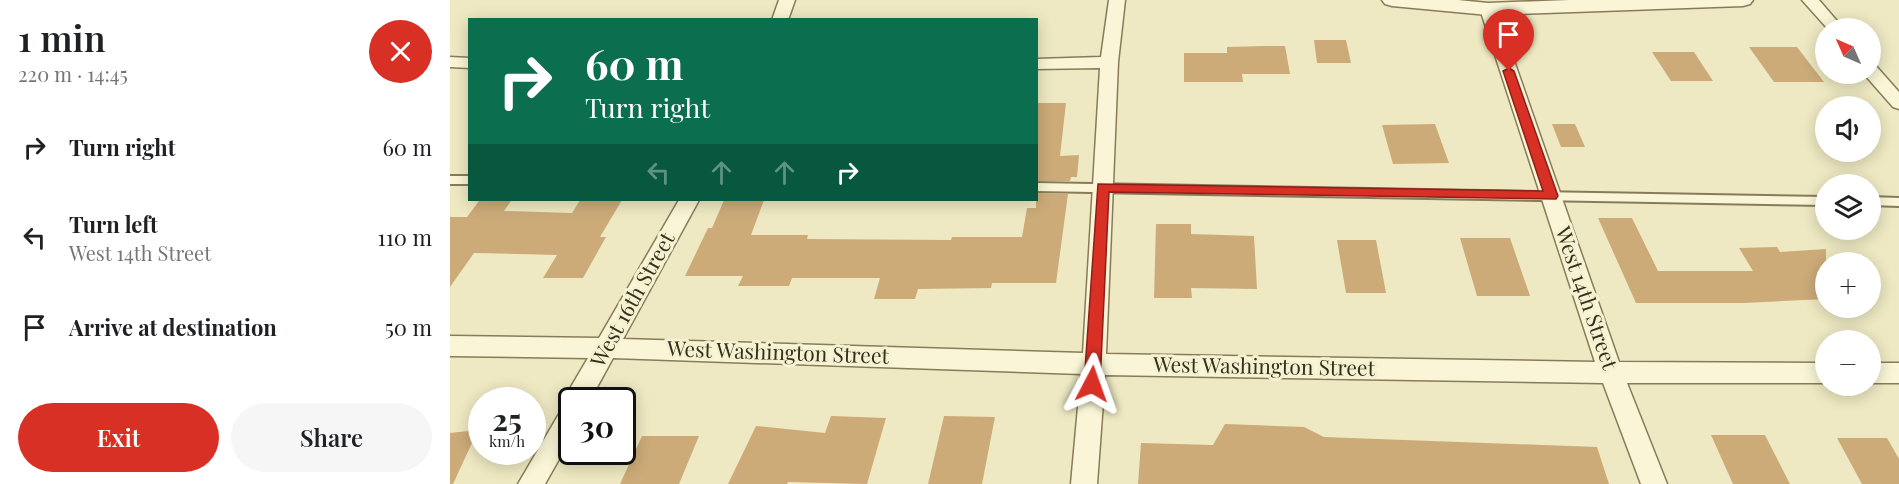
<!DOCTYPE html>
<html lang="en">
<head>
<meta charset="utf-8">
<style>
  :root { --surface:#fff; --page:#f6f6f6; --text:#202124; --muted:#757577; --accent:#d93025 }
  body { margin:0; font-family:"Playfair Display",serif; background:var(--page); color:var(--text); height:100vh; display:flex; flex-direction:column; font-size:22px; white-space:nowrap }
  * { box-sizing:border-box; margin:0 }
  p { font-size:20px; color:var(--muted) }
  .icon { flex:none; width:33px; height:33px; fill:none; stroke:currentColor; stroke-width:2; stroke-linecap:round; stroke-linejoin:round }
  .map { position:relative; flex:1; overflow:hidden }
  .details { display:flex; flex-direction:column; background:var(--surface); width:450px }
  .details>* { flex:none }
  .hud { position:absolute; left:18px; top:18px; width:570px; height:183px; border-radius:0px; box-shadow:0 3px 15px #0003; background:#0b6e4f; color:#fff; overflow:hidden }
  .needle { width:39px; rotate:315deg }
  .controls { position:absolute; left:1365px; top:18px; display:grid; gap:12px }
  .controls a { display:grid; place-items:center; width:66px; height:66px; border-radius:50%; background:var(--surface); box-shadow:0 3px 15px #0003; font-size:30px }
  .speed { position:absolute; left:18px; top:387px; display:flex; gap:12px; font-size:30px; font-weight:700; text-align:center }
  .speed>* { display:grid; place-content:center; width:78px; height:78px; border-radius:50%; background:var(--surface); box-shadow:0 3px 15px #0003; line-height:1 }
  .speed small { font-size:15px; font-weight:400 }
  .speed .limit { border:3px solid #111; border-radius:9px; background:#fff; color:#111 }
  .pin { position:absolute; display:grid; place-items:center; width:51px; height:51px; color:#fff; margin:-62px -26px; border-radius:50% 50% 50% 0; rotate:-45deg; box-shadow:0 0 6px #0007 }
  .pin .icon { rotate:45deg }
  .me { position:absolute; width:66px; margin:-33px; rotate:4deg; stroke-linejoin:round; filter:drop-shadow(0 0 4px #0008) }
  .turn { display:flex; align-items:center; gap:21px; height:126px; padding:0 18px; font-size:27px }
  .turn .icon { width:78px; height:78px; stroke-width:2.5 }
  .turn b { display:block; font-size:42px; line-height:51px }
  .lanes { display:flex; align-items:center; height:57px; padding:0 18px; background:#0003; justify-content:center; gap:30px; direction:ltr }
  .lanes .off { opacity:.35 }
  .round { display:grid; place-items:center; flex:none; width:63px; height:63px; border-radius:32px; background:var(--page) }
  .overview { display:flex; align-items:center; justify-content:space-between; height:102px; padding:0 18px }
  h1 { font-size:36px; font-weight:600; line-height:45px }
  .button { display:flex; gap:12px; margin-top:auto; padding:12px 18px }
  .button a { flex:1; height:69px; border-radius:36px; background:var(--accent); color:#fff; font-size:24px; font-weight:600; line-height:69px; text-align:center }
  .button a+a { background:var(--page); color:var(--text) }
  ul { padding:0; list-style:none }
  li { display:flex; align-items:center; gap:18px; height:90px; padding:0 18px }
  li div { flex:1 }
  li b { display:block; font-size:22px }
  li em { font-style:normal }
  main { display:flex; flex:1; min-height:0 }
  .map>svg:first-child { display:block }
  .building { fill:#ccab79 }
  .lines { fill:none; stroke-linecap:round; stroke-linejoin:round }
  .service-casing { stroke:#887b5a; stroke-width:4 }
  .minor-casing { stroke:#887b5a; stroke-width:3 }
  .tertiary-casing { stroke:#887b5a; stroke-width:3 }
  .service { fill:#f9f5d6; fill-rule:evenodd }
  .minor { fill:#f9f5d6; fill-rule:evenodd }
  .tertiary { fill:#f9f5d6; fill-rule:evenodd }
  .route { fill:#d93025; stroke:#8d1f18; stroke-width:1.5 }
  .labels { text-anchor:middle; stroke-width:6; stroke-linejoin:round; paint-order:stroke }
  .street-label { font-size:21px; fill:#372f1e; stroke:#f5f2d2 }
</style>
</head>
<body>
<main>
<section class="details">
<div class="overview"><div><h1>1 min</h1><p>220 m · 14:45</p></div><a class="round" style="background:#d93025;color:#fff"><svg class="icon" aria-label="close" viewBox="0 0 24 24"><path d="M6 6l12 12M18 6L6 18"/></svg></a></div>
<ul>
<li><svg class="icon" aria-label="right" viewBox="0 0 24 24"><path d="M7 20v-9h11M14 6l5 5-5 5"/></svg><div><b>Turn right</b></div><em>60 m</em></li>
<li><svg class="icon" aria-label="left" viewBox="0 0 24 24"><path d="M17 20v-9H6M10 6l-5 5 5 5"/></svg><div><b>Turn left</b><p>West 14th Street</p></div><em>110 m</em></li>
<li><svg class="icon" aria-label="arrive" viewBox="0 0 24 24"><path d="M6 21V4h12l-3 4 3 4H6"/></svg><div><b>Arrive at destination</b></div><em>50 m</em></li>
</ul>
<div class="button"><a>Exit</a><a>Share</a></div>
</section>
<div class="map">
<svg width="1449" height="484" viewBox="0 0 1449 484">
  <rect width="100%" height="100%" fill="#eee9c2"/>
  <!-- building -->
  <g class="building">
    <polygon points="864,40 896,40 901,63 867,63"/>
    <polygon points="814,46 835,46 840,74 792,74 793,82 734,82 734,53 777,53 777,47"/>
    <polygon points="1299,47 1347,47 1374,82 1324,82"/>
    <polygon points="1202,52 1244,52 1263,81 1221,81"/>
    <polygon points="586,103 616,103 610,156 629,155 627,177 621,177 620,181 586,181"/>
    <polygon points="985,124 999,163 943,164 932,125"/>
    <polygon points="1102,124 1125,124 1135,147 1111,147"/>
    <polygon points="586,193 618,194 606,283 542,283 541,288 468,289 465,299 424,299 430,278 342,278 339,286 288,286 293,276 235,276 258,228 262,228 274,200 314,200 301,235 358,235 357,239 501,240 502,237 572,237 577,208 586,208"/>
    <polygon points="130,200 172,200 150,237 156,237 133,278 93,278 107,255 24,253 0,287 0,217 17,217 29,201 61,201 54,211 122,213"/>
    <polygon points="1148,218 1182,218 1208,271 1303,271 1289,248 1327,247 1330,252 1376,249 1376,299 1294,303 1186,303"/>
    <polygon points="706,224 741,224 741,234 804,236 807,289 741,288 742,298 704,298"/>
    <polygon points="1010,238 1060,238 1080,296 1027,296"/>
    <polygon points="887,240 926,240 936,293 896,293"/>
    <polygon points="381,416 436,418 417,484 338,482 337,484 278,484 306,426 375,433"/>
    <polygon points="494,416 545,417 532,484 478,484"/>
    <polygon points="775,424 854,427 874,437 1147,447 1159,484 688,484 691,443 763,445"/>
    <polygon points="28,430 3,484 0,484 0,433"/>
    <polygon points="1261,435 1315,435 1340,484 1283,484"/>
    <polygon points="192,436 249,436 229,484 170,484"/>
    <polygon points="1387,438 1437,438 1449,459 1449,484 1412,484"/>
  </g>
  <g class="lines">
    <defs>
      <g id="service">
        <rect x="0" y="176" width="20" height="8"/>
        <polygon points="586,183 1376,197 1376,205 586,191"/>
        <polygon points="1420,197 1449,198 1449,206 1420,205"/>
      </g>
      <g id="minor">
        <polygon points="329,0 345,0 338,20 322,20"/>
        <polygon points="659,0 675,0 668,62 656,354 1145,362 1030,9 1038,4 1046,9 1169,362 1376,363 1376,383 1177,383 1217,484 1191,484 1153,383 655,375 647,484 621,484 631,374 163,358 140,400 122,400 122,436 95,484 68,484 116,402 118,392 138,358 0,356 0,336 149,338 229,200 249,200 173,339 633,353 650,68 586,69 586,59 651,57"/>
        <polygon points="1352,0 1369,0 1393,28 1377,28"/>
        <polygon points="0,57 20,58 20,68 0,67"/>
        <polygon points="1420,65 1426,66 1449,92 1449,109 1443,107 1414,74 1420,74"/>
        <rect x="1420" y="363" width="29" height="20"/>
      </g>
      <polygon id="tertiary" points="932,0 1008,0 1038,3 1119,0 1303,0 1300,4 1293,6 1038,15 942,6 935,4"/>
    </defs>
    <!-- service casing -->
    <use href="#service" class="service-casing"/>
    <!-- minor casing -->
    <use href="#minor" class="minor-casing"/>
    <!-- tertiary casing -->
    <use href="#tertiary" class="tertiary-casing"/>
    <!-- service -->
    <use href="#service" class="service"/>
    <!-- minor -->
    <use href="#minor" class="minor"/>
    <!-- tertiary -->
    <use href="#tertiary" class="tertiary"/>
  </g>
  <!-- route -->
  <polygon class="route" points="1059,68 1064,71 1108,196 1106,199 659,192 650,384 648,389 642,391 637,389 634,384 648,184 1093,191 1053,71"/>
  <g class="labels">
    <!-- street labels -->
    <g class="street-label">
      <text transform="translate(1136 298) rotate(71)" y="7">West 14th Street</text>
      <text transform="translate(183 300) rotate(-61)" y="7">West 16th Street</text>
      <text transform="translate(328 353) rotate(2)" y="7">West Washington Street</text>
      <text transform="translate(814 367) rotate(1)" y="7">West Washington Street</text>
    </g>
  </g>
</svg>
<div class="controls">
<a><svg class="needle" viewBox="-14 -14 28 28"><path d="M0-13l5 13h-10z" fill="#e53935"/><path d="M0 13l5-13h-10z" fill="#757577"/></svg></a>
<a><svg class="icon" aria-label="sound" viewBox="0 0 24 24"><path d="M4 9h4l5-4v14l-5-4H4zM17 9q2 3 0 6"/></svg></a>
<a><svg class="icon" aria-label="layers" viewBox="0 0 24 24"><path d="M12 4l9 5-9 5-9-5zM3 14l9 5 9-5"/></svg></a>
<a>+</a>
<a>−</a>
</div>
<div class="speed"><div>25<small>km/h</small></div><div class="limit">30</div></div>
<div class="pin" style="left:1059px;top:71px;background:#d93025"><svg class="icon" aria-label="arrive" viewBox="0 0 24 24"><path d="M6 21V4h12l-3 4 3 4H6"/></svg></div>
<svg class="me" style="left:642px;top:384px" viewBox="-20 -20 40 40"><path d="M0-17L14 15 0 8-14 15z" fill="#d93025" stroke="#fff" stroke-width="4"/></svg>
<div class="hud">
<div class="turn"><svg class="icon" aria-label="right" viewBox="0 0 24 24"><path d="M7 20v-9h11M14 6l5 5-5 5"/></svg><div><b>60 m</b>Turn right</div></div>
<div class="lanes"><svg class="icon off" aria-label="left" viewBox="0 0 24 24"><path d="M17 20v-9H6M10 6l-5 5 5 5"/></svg><svg class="icon off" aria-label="ahead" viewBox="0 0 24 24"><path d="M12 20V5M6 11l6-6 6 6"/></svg><svg class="icon off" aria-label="ahead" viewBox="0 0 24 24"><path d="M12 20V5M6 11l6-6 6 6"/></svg><svg class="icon" aria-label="right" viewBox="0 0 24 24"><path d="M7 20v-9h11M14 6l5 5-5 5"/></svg></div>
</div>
</div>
</main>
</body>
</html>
